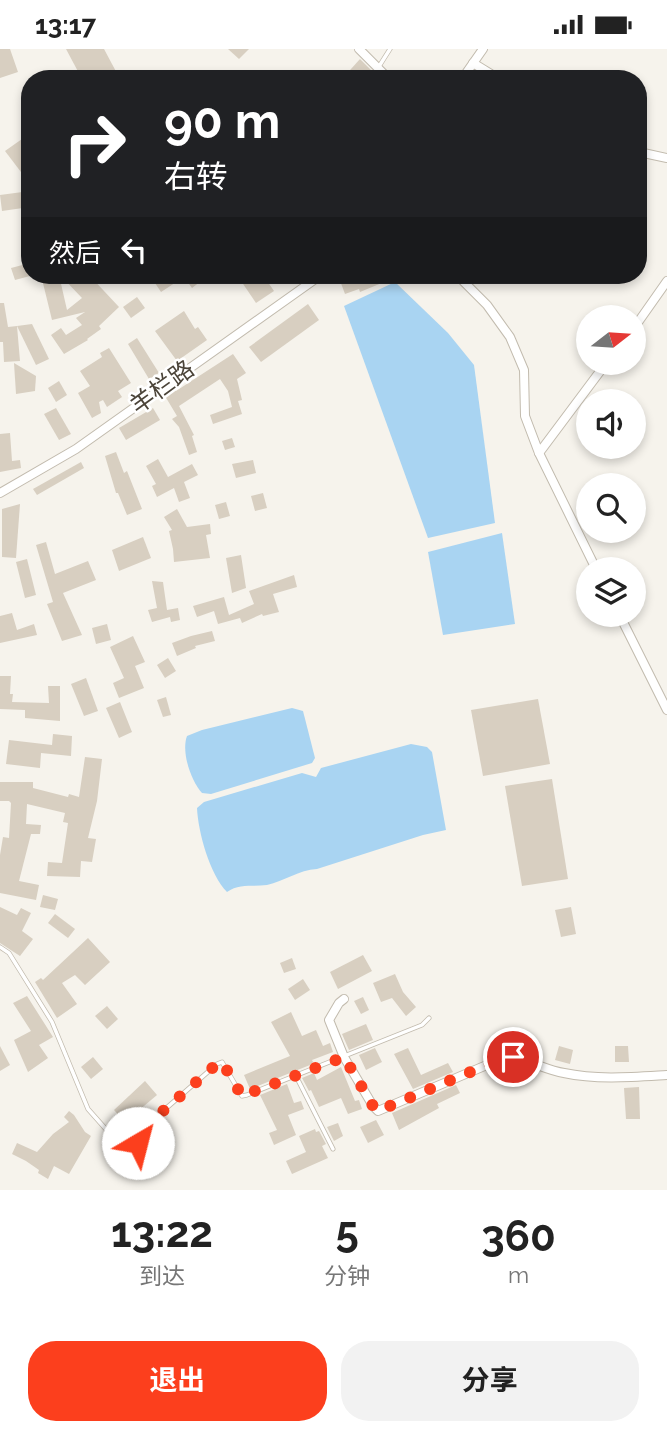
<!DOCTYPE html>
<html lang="zh">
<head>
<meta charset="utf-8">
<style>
  :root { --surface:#fff; --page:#f2f2f2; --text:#222; --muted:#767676; --accent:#fc3f1d }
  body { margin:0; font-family:Raleway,"Noto Sans SC",sans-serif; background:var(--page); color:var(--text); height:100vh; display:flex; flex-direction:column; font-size:26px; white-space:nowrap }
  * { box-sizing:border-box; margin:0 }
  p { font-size:23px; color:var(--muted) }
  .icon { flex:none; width:38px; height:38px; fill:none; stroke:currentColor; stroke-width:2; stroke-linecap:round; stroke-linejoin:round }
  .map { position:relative; height:1141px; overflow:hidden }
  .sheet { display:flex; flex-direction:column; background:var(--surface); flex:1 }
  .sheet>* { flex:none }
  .guide { position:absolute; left:21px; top:21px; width:626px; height:214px; border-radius:28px; box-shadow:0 4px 10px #0003; background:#202124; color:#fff; overflow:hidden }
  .needle { width:46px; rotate:73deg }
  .buttons { position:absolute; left:576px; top:256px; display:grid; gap:14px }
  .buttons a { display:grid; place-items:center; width:70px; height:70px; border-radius:50%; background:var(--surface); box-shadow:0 4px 10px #0003; font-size:35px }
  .pin { position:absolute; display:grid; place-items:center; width:60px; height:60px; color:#fff; margin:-30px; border:4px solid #fff; border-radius:50%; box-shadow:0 2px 7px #0007 }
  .me { position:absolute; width:77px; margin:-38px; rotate:37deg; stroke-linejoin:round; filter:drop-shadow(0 0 5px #0008) }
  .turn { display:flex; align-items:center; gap:24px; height:147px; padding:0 28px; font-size:32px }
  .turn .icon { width:91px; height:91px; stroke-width:2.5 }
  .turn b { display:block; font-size:49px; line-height:60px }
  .then { display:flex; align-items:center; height:66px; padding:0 28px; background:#0003; gap:14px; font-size:26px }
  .eta { display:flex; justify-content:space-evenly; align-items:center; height:119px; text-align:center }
  .eta b { font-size:42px; font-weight:700; line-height:49px }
  .action { display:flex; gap:14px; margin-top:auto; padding:14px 28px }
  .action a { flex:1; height:80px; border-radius:28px; background:var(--accent); color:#fff; font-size:28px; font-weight:700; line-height:80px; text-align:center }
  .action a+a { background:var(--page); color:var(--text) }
  .status { display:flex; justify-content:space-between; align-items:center; height:49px; padding:0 35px; background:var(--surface); direction:ltr }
  .status svg { height:19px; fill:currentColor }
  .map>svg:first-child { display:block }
  .water { fill:#a9d4f2 }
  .building { fill:#d8cfc1 }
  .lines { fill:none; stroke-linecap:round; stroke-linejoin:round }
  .service-casing { stroke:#c2bbae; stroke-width:5 }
  .minor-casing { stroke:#c2bbae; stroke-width:10 }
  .service { stroke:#fff; stroke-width:3.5 }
  .minor { stroke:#fff; stroke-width:8 }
  .route { stroke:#fc3f1d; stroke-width:12; stroke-dasharray:0 21.6 }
  .labels { text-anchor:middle; stroke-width:5; stroke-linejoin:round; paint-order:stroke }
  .street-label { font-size:24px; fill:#4b4439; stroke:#fff }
</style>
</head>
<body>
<div class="status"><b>13:17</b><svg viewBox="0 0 49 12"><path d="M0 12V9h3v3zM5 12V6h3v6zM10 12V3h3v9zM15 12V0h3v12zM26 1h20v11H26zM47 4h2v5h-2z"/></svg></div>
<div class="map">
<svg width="667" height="1141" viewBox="0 0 667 1141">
  <rect width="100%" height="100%" fill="#f6f3ec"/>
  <!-- water -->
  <g class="water">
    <polygon points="395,233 448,284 474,316 495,474 428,489 344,257"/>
    <polygon points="502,484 515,575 443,586 428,503"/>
    <path d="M292,659L303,662L315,709L312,714L211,745L202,744C191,732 181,703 187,687L202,681Z"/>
    <path d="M411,695L427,698L432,703L446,781L423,786L317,820C299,821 284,832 267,836C253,838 239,834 227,843C210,826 198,783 197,759L204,753L302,724L316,728L321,719Z"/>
  </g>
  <!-- building -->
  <g class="building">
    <polygon points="0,0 10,0 18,23 0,29"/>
    <polygon points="66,0 104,0 120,30 82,30"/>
    <polygon points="228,0 249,0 239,10"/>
    <polygon points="360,10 375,25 371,30 342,30"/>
    <polygon points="22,90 30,99 30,123 24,127 5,102"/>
    <polygon points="30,142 30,158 2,162 0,146"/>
    <polygon points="30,214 30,227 15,231 11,219"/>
    <polygon points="41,226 59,226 67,261 82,249 60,226 89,226 119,258 99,277 101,280 87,290 88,291 64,305 51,286 61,279 66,286 82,276 76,269 85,263 52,271"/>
    <polygon points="160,226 209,226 192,239 184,228 161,243 153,231"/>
    <polygon points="237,226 263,226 274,242 256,254"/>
    <polygon points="348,226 387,226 389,231 360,243 359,240 345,245 339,229"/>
    <polygon points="137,248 145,259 131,269 123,258"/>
    <polygon points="0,254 4,254 8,278 17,277 20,312 4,313 3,293 0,293"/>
    <polygon points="308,255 319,271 261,313 249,298"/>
    <polygon points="184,262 195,280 198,278 207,291 177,312 155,282"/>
    <polygon points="32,275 49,310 36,316 17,277"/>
    <polygon points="137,289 159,324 149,330 128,295"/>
    <polygon points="109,299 131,334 118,342 122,348 107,358 103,351 99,353 101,364 92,369 78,344 90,337 80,322 102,308 100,304"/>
    <polygon points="233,305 246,324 237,330 242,351 238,352 242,365 213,375 210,366 232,358 228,342 220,330 179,357 194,386 192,387 197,403 189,406 179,378 172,370 177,367 165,347 175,341 176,342"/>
    <polygon points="14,314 36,327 35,342 16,345"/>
    <polygon points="59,332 67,346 56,353 48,339"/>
    <polygon points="56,359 71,385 59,391 44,365"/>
    <polygon points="153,359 160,371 126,391 119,379"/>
    <polygon points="10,384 12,412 20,411 21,419 0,423 0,385"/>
    <polygon points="232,389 235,398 225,401 222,392"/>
    <polygon points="116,403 124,424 127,422 142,460 127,466 118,444 116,444 105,407"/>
    <polygon points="158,410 168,428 192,415 198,426 184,433 190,449 179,453 174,439 157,448 152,437 156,435 146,417"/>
    <polygon points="253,411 256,424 236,429 232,415"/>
    <polygon points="81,413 84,419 37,446 33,440"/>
    <polygon points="263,444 267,459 255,462 251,447"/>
    <polygon points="226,453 230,467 219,470 215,456"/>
    <polygon points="20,455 16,509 2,508 2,460"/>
    <polygon points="177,460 187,478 210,475 211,485 206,486 210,509 174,513 173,500 169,482 172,481 164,468"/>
    <polygon points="143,488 151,509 119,522 112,501"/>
    <polygon points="46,493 55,525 88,512 96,531 63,544 82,586 62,592 47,555 53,553 36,496"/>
    <polygon points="241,506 246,539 232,544 226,509"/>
    <polygon points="27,510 36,546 25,549 16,513"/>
    <polygon points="294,526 297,538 273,545 279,563 263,567 262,565 242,574 240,569 218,575 214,562 197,568 193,557 224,548 229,566 254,555 249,542"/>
    <polygon points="152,532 163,533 167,561 178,559 180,571 171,573 170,568 152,573 148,561 157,559"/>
    <polygon points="12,564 17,581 34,575 37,586 0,594 0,567"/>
    <polygon points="107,575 111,591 96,595 92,579"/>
    <polygon points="212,582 215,592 195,597 196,599 177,607 172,594 191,587"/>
    <polygon points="133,587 145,613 135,617 144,639 119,649 113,634 124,629 110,598"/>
    <polygon points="168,609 176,622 165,629 157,616"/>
    <polygon points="0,627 11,627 10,645 13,645 12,653 49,654 48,637 60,637 60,672 25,669 25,661 0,660"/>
    <polygon points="86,629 98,662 84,667 71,635"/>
    <polygon points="166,648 171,666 163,668 157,651"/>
    <polygon points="538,650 550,715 483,727 471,661"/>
    <polygon points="120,653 132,683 119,689 106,659"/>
    <polygon points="53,685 72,687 71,707 41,704 40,719 6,715 9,691 52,696"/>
    <polygon points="85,708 102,710 97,752 88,789 96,790 92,813 81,812 80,828 47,827 48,813 62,814 68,774 63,773 65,764 27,755 26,775 41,776 40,785 31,785 19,832 39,836 36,851 0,844 0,806 3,788 9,789 11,754 9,752 0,752 0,733 33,733 33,739 68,748 69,745 79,748"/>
    <polygon points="552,730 568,830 522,837 505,737"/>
    <polygon points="43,846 58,850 55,861 40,858"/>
    <polygon points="0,858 17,866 21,859 31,864 22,882 33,890 20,907 0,894"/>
    <polygon points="571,858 576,885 561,888 555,861"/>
    <polygon points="55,865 75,880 68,889 48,874"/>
    <polygon points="88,889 110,913 85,936 75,926 62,934 77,955 57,969 35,933 41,929 43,931"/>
    <polygon points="363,906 372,922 338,940 330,923"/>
    <polygon points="292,909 296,920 284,924 280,914"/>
    <polygon points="395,925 403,943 416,958 406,967 392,949 381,953 373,934"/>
    <polygon points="303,930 310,941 295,951 288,940"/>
    <polygon points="27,947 53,988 39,996 48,1009 28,1023 14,991 31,982 13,954"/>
    <polygon points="363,948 369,961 361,965 354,952"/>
    <polygon points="107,957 118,970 107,980 95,967"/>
    <polygon points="291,963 302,987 316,981 323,997 330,994 333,1003 312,1011 313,1013 310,1016 250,1040 244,1026 290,1007 271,973"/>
    <polygon points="366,975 373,991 349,1001 342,985"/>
    <polygon points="0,997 10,1016 0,1022"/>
    <polygon points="559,997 573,1001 570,1015 555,1011"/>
    <polygon points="615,997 628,997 629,1013 615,1013"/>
    <polygon points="375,999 382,1013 366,1021 359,1006"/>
    <polygon points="408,999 421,1026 448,1014 453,1023 413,1040 394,1005"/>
    <polygon points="93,1008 103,1020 91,1030 81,1018"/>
    <polygon points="341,1018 355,1052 359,1051 362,1060 348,1065 341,1049 319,1058 311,1041 309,1042 302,1029 314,1024 317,1031"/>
    <polygon points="145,1032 157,1046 125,1073 114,1061"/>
    <polygon points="287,1035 294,1054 301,1052 304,1060 288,1066 296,1086 274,1096 269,1084 277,1081 260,1046"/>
    <polygon points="456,1036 460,1044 437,1055 439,1059 399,1081 392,1064"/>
    <polygon points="639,1038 640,1070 626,1070 624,1039"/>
    <polygon points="69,1062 74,1066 85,1083 91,1087 69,1125 54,1117 48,1130 38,1124 39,1121 26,1112 12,1105 17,1094 37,1103 53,1085 69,1073 64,1068"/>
    <polygon points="376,1071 384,1086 368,1094 360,1078"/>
    <polygon points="338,1074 343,1087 334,1092 327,1078"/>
    <polygon points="315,1080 316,1083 319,1082 326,1095 322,1097 328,1109 292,1125 286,1112 306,1103 299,1087"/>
  </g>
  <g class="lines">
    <defs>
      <g id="service">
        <polyline points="378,19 390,0"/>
        <polyline points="0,898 9,904 52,973 88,1060 127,1104 132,1106 137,1101 140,1082 217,1015 222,1013 242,1047 247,1046 422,976 429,969"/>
        <polyline points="296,1027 333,1100"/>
      </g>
      <g id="minor">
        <polyline points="359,0 389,30"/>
        <polyline points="473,14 499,30"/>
        <polyline points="462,30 483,0"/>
        <polyline points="639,103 667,109"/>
        <polyline points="457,226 487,256 510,288 524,321 525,367 539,404 596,520"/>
        <polyline points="634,279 667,232"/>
        <polyline points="539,404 607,313"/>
        <polyline points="0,444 76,400 321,226"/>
        <polyline points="619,565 667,661"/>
        <path d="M344,950L339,954L329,971L344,1008L373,1057L378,1062L501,1010C525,1007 541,1020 564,1024C597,1031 633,1028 667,1026"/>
      </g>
    </defs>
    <!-- service casing -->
    <use href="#service" class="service-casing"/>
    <!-- minor casing -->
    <use href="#minor" class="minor-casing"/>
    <!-- service -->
    <use href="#service" class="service"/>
    <!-- minor -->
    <use href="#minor" class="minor"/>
  </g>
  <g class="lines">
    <!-- route -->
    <polyline class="route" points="138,1094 140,1082 217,1015 222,1013 242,1047 344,1008 373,1057 378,1062 501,1010 513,1008"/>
  </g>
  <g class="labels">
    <!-- street labels -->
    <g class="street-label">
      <text transform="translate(162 338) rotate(-36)" y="8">羊栏路</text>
    </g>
  </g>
</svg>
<div class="buttons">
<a><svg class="needle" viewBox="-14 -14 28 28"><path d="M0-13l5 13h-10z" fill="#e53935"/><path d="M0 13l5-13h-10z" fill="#767676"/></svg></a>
<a><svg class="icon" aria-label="sound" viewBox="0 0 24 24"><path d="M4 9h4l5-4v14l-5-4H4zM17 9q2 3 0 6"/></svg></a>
<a><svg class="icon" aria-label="search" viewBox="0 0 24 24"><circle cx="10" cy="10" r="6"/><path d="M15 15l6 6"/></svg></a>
<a><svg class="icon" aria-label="layers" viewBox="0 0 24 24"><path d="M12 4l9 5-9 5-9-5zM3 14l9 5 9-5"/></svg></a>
</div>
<div class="pin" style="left:513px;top:1008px;background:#d93025"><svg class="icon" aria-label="arrive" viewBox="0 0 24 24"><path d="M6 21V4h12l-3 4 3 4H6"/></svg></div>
<svg class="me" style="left:138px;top:1094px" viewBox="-20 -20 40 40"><circle r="19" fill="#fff"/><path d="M0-13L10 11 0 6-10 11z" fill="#fc3f1d"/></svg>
<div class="guide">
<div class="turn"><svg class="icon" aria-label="right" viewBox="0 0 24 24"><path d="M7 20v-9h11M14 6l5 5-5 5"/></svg><div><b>90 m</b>右转</div></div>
<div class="then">然后<svg class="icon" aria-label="left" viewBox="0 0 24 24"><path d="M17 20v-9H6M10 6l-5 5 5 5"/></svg></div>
</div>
</div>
<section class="sheet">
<div class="eta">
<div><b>13:22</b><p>到达</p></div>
<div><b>5</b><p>分钟</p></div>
<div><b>360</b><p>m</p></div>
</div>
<div class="action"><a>退出</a><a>分享</a></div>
</section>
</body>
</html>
